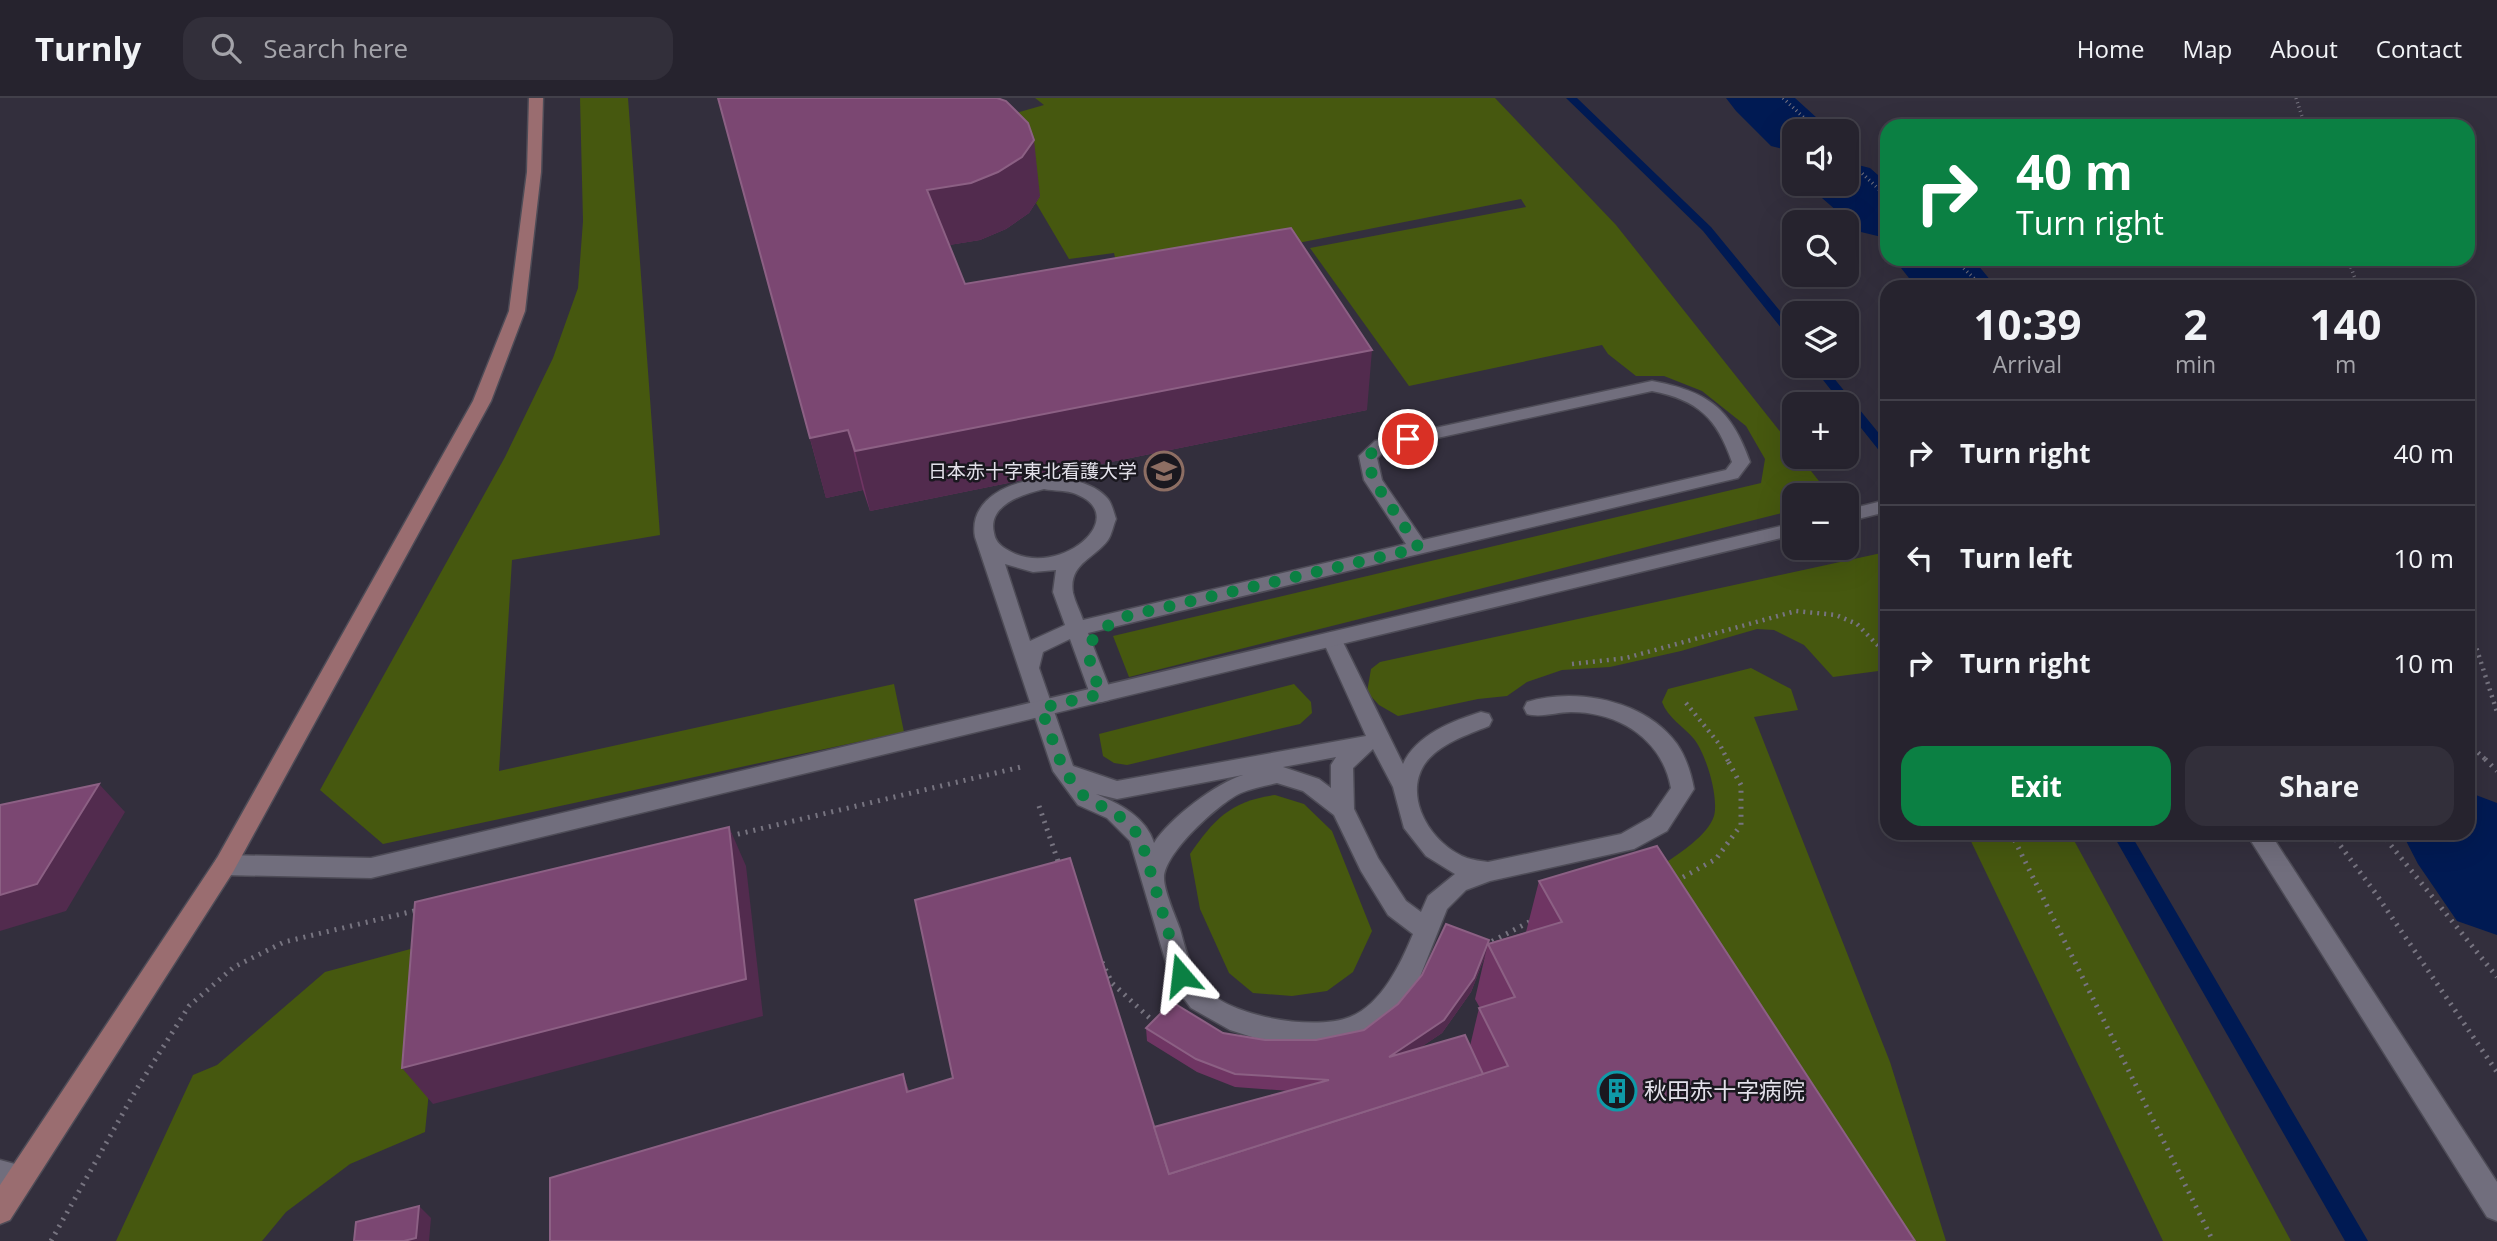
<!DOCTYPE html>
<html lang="en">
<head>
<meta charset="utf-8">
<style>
  :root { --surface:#26232e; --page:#322f3a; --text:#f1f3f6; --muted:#a4a4aa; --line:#42404a; --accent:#0b8043 }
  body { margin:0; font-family:"Open Sans","Noto Sans JP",sans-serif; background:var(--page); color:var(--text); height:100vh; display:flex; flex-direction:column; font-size:26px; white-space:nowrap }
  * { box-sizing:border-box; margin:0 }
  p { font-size:23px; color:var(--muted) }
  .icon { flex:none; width:38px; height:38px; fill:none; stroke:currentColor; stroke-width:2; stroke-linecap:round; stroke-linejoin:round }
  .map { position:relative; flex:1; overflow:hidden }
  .sheet { position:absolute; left:1880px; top:182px; width:595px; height:560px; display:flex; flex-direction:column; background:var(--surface); border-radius:21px; box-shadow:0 7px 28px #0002,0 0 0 2px var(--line) }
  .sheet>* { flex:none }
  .top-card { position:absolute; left:1880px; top:21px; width:595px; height:147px; border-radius:21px; box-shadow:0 7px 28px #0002,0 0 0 2px var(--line); background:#0b8043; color:#fff; overflow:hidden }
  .fabs { position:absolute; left:1782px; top:21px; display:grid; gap:14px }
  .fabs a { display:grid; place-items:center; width:77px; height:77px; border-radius:14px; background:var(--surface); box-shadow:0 7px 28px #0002,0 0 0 2px var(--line); font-size:35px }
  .pin { position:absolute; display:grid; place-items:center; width:60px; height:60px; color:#fff; margin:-30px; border:4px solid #fff; border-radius:50%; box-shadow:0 2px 7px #0007 }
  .me { position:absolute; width:77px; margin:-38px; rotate:343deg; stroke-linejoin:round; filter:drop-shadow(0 0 5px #0008) }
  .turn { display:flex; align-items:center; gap:24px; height:147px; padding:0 21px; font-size:32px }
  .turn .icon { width:91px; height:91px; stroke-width:2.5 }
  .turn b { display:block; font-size:49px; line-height:60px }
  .eta { display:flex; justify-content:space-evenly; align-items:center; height:119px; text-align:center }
  .eta b { font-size:42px; font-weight:700; line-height:49px }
  .primary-button { display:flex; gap:14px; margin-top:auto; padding:14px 21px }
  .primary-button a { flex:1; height:80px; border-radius:21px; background:var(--accent); color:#fff; font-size:28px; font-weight:700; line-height:80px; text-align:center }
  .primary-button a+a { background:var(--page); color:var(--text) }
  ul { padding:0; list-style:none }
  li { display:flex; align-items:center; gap:21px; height:105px; padding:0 21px; border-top:2px solid var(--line) }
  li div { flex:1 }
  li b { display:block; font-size:26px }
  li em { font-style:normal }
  header { display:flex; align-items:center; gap:42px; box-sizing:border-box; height:98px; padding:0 35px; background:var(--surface); border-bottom:2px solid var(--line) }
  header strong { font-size:33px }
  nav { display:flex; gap:38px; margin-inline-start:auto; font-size:24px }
  .search { width:490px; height:63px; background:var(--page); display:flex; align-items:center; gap:18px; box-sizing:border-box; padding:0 24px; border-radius:21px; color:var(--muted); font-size:26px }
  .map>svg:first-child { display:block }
  .green { fill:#46580f }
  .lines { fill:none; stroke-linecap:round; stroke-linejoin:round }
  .stream { fill:#001a53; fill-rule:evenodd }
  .river { fill:#001a53; fill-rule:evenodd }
  .lane-casing { stroke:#4e4c57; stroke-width:3 }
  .street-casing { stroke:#4e4c57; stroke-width:3 }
  .secondary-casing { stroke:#4e4c57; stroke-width:3 }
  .path-far2 { stroke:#777480; stroke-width:3.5; stroke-dasharray:1 3.5; stroke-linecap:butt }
  .path-far1 { stroke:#777480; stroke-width:4.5; stroke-dasharray:2 5; stroke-linecap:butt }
  .path { stroke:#777480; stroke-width:5; stroke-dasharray:2 6; stroke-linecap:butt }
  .lane { fill:#716e7d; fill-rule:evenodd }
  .street { fill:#716e7d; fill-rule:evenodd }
  .secondary { fill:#9a6d70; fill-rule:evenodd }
  .wall { fill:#6f3563; fill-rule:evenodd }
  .shaded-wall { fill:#522b4e }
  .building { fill:#7b4772; stroke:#8c6084; stroke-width:2 }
  .route { stroke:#0b8043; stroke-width:12; stroke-dasharray:0 21.6 }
  .labels { text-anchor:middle; stroke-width:5; stroke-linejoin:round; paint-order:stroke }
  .poi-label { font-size:19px; fill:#e3e1ea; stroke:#1a181f; text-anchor:end }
  .near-poi-label { font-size:23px; fill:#e3e1ea; stroke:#1a181f; text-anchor:start }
</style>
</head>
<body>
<header>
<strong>Turnly</strong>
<div class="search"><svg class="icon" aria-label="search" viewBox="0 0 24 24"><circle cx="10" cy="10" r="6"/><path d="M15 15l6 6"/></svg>Search here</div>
<nav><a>Home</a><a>Map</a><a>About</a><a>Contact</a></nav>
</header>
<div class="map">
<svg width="2497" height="1143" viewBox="0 0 2497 1143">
  <rect width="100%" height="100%" fill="#332f3d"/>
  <!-- green -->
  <g class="green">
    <polygon points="580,0 628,0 660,437 512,462 499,673 894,586 904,634 383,746 320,692 505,359 553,260 578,190 583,123"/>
    <polygon points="1035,0 1495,0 1616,127 1794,351 1794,359 1800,359 1826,392 1794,397 1794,412 1129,579 1113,538 1761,385 1765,361 1746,328 1702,293 1664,278 1636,278 1608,256 1602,247 1409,288 1310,150 1526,109 1521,101 1120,180 1114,155 1069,161 1036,105 1040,98 950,34 1044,7"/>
    <polygon points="1886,454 1886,572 1833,579 1804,547 1774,532 1757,531 1681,553 1610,569 1562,572 1527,584 1507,598 1478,601 1398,618 1379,607 1367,594 1371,571 1380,564"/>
    <path d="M1751,570L1791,591L1798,612L1754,619L1890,964L1946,1143H1849L1664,766C1680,755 1708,737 1714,718C1719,699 1706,656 1694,641C1683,628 1668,620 1662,604L1668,591Z"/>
    <polygon points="1294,586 1311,604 1312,615 1300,626 1127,667 1114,665 1103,658 1099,636"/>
    <path d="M1275,697L1304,706L1332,733L1372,833L1353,874L1327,893L1292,898L1253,895L1229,875L1200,811L1190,756C1214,721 1231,703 1275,697Z"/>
    <polygon points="1967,735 2070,735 2291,1143 2163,1143"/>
    <polygon points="444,842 425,1034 350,1066 286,1114 262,1143 116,1143 193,977 217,967 325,874"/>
  </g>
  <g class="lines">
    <!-- stream -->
    <g class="stream">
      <polygon points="1566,0 1577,0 1711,129 1794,230 1794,242 1790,241 1703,133"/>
      <polygon points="1812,268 1824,268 1886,344 1886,356 1881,355 1846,311 1846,306 1842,306"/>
      <polygon points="2112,735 2130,735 2368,1143 2345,1143"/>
    </g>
    <!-- river -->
    <g class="river">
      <polygon points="1726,0 1795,0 1817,20 1826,33 1794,33 1794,54 1771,48 1736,13"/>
      <polygon points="1846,64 1870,70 1886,84 1886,140 1861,134 1822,100 1812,86 1846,86"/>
      <polygon points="1894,161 1973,161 1996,189 1916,189"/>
      <polygon points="2468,694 2497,705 2497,837 2457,823 2418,766 2402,735 2468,735"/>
    </g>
    <defs>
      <path id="lane" d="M1652,283C1707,293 1731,310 1750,364L1738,380L1088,535L1112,596L1109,602L1101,604L1093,602L1090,596L1070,541L1043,554L1039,570L1073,668L1117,683L1366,638L1322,541L1325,536L1332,534L1339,536L1403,666C1416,637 1452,623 1481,614L1489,616L1492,622L1489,628C1467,637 1438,646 1424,667C1403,701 1432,747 1467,760C1473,762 1481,763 1488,764L1621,736L1651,719L1671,690C1662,641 1619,614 1571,614C1557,614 1541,620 1527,616L1524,610L1527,604C1576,589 1645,602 1677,646C1686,659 1691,675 1694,691L1667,733L1634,751L1490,783L1466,792L1447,811L1419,881L1389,920L1364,938L1317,947L1271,945L1230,932L1191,910L1172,885L1130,743L1107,720L1078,707L1053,673L975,439C964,379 1077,363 1108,401C1112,406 1114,415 1116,421C1113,428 1112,436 1108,442C1094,461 1068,466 1073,495C1075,504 1080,513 1083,522L1406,446L1364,382L1359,358L1375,343ZM1652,293C1698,302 1717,320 1732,364L1726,372L1423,442L1382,382L1377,360L1387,351ZM1044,391C1054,393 1067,392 1076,396C1134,419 1057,484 1006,451C999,447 995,442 994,435C987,407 1023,396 1044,391ZM1005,466L1033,474L1056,472L1053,494L1065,527L1030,543ZM1373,651L1393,689L1404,730L1426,758L1455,776L1428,798L1421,814L1406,803L1378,760L1354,711L1353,670ZM1336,659L1331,667V690L1319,681L1283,669ZM1243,677C1216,685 1169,721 1154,745C1146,719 1120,706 1096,696L1117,701ZM1277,685L1303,693L1334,717L1361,773L1388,817L1413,836C1401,865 1382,906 1350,919C1315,933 1234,919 1208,893C1191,875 1186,853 1180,831C1175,817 1164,793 1164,780C1164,755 1219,705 1241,695C1252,690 1265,688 1277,685Z"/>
      <g id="street">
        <polygon points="1886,402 1886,414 1846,424 1846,412"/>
        <polygon points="1794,425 1794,437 371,780 225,777 217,774 213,767 217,760 225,757 371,760"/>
        <polygon points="2246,735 2270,735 2497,1084 2497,1123 2487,1119"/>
        <polygon points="0,1062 30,1070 34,1080 30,1090 20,1093 0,1088"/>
      </g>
      <polygon id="secondary" points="529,0 543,0 541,74 525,213 491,303 233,774 10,1122 0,1126 0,1087 217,760 473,303 509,213 527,74"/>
    </defs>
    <!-- lane casing -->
    <use href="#lane" class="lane-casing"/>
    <!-- street casing -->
    <use href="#street" class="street-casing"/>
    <!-- secondary casing -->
    <use href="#secondary" class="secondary-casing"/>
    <!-- path-far2 -->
    <g class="path-far2">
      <polyline points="1783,0 1818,33"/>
      <polyline points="2296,0 2305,28"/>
      <polyline points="1846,60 1886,98"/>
      <polyline points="1954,161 1983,189"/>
      <polyline points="2348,161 2358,189"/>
    </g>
    <!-- path-far1 -->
    <g class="path-far1">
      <polyline points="2468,524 2497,614"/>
      <polyline points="1572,566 1626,560 1796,513 1836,517 1857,526 1886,556"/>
      <polyline points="1686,605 1720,647 1728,663"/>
      <polyline points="2468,645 2487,663"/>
    </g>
    <!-- path -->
    <g class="path">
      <polyline points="2485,661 2497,673"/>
      <polyline points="1039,708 1059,766"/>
      <polyline points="2011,735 2213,1143"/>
      <polyline points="2331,735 2374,793 2497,974"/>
      <polyline points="2381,735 2497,879"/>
      <polyline points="730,738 1021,669"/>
      <polyline points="1676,783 1716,761 1741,727 1741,687 1727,661"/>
      <polyline points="1485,847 1533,822"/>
      <polyline points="1102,864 1112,885 1155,925"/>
      <polyline points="51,1143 136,992 189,908 234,869 284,844 418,812"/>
    </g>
    <!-- lane -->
    <use href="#lane" class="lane"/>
    <!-- street -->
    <use href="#street" class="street"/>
    <!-- secondary -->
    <use href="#secondary" class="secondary"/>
  </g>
  <!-- wall -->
  <g class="wall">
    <polygon points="718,0 1040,98 1029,115 1006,131 980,142 949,147 965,186 1367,312 870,413 863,392 826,400"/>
    <path d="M1539,783L1915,1143H550L903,976L909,993L1154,1029L1290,993L1235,989L1197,974L1147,943L1146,930L1223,935L1265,942H1316L1364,932L1488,845L1526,834ZM1485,858L1475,901L1480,910H1479L1470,948L1421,949L1442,935L1471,894Z"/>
  </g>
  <!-- shaded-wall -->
  <g class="shaded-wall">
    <polygon points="1034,42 1040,98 1029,115 1006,131 980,142 937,149 927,92"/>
    <polygon points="1372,252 1367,312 870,413 855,353"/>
    <polygon points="848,332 863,392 826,400 810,340"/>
    <polygon points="99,686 125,714 66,813 0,833 0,797"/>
    <polygon points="729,729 746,768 763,918 433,1006 402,970"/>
    <polygon points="1489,842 1485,858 1471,894 1442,935 1387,972 1389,959"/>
    <polygon points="419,1108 431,1120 429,1143 404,1143"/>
  </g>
  <!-- building -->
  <g class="building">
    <polygon points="718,0 997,0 1006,3 1028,25 1034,42 1022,59 998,74 971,85 927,92 965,186 1291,130 1372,252 855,353 848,332 810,340"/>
    <polygon points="99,686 37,786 0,797 0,707"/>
    <polygon points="729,729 746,881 402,970 415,804"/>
    <polygon points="1657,748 1915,1143 550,1143 550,1080 903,976 907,994 953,980 915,802 1070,760 1169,1076 1508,968 1479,910 1515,899 1488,846 1562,824 1539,783"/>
    <polygon points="1446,826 1489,842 1474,880 1444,922 1389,959 1465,937 1483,976 1169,1076 1154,1029 1329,982 1235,976 1196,961 1146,930 1172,904 1223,935 1265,942 1316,942 1364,932 1398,906 1422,877"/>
    <polygon points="419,1108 416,1140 404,1143 354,1143 356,1124"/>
  </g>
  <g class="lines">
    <!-- route -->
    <path class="route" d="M1181,877L1140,738L1115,714L1086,701L1064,673L1041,610L1101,596C1085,553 1079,542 1123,519L1419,450L1373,382L1368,358L1381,347L1408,341"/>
  </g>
  <!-- icons -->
  <defs>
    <symbol id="university-ring" viewBox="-11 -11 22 22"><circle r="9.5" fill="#1a181f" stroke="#8d6e63" stroke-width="1.5"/><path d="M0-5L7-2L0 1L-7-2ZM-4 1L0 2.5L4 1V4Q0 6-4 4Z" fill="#8d6e63"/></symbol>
    <symbol id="building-ring" viewBox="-11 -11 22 22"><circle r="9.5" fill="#1a181f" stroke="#0f9aa8" stroke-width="1.5"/><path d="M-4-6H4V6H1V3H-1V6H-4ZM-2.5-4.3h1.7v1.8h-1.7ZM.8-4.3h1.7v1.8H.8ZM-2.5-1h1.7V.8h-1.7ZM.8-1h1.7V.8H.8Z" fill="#0f9aa8"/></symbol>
  </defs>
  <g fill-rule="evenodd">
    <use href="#university-ring" x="1142" y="351" width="44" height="44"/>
    <use href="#building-ring" x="1595" y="971" width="44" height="44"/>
  </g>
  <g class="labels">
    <!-- poi labels -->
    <g class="poi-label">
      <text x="1137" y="380">日本赤十字東北看護大学</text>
    </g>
    <!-- near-poi labels -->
    <g class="near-poi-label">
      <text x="1644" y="1001">秋田赤十字病院</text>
    </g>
  </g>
</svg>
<div class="fabs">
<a><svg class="icon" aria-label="sound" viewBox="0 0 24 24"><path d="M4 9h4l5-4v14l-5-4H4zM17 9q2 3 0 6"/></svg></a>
<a><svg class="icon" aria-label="search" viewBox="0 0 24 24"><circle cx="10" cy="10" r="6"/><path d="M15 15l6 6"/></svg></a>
<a><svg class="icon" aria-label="layers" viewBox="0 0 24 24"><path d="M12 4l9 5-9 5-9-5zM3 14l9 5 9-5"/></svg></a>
<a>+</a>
<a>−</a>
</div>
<div class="pin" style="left:1408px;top:341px;background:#d93025"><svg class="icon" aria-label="arrive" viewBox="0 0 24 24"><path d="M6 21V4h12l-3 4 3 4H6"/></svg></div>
<svg class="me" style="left:1181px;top:877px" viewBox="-20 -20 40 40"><path d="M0-17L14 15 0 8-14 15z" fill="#0b8043" stroke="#fff" stroke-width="4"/></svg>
<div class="top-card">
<div class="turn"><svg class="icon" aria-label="right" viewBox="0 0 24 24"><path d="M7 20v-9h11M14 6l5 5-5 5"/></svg><div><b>40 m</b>Turn right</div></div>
</div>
<section class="sheet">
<div class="eta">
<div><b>10:39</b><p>Arrival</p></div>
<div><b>2</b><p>min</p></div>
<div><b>140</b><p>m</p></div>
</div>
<ul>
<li><svg class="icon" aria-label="right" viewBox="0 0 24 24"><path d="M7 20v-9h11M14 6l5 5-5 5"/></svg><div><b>Turn right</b></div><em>40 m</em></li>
<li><svg class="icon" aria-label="left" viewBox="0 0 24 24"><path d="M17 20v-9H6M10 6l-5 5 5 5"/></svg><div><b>Turn left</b></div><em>10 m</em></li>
<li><svg class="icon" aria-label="right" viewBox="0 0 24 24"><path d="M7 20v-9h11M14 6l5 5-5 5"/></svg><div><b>Turn right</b></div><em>10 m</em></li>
</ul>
<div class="primary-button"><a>Exit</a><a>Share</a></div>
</section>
</div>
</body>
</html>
